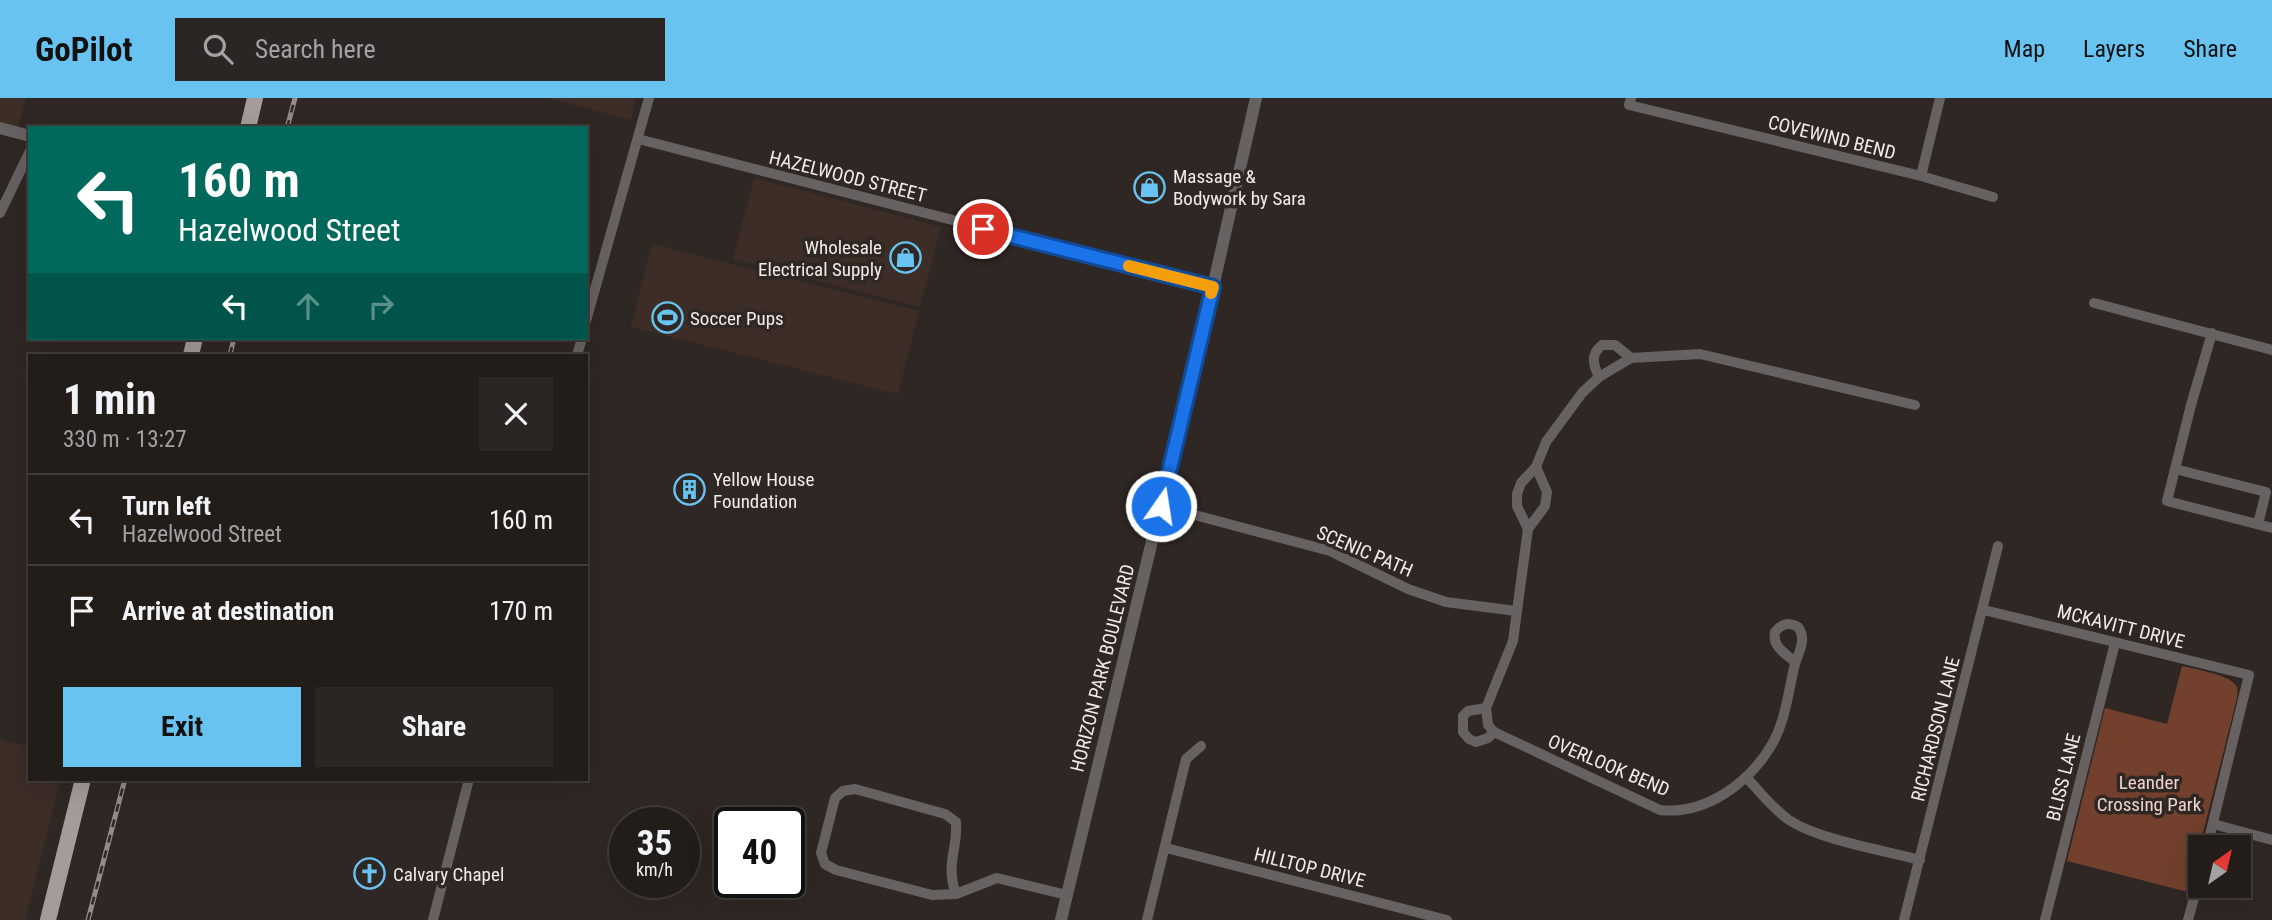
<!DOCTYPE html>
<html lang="en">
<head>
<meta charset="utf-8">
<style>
  :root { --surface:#231d1a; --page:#2b2623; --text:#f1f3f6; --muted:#a3a2a2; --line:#403b39; --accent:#69c3f1 }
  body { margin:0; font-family:"Roboto Condensed",sans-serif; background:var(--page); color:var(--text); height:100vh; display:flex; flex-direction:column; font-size:26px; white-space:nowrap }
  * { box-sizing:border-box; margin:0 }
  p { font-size:23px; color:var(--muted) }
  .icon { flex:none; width:38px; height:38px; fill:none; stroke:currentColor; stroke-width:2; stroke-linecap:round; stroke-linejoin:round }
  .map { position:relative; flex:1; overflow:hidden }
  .drawer { position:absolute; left:28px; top:256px; width:560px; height:427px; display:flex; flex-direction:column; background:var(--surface); border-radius:0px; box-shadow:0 7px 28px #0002,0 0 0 2px var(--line) }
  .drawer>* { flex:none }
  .hud { position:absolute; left:28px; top:28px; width:560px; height:214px; border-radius:0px; box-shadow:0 7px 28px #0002,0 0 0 2px var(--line); background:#00695c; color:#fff; overflow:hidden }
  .needle { width:46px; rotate:34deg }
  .buttons { position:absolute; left:2188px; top:737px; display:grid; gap:14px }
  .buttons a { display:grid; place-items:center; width:63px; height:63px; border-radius:0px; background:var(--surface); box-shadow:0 7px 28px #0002,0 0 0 2px var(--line); font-size:35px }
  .speed { position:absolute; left:609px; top:709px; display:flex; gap:14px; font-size:35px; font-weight:700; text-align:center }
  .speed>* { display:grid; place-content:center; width:91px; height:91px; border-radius:50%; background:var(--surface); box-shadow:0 7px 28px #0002,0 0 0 2px var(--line); line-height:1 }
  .speed small { font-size:18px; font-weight:400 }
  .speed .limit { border:4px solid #111; border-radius:10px; background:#fff; color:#111 }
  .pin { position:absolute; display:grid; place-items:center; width:60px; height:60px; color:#fff; margin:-30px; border:4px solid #fff; border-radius:50%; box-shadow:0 2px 7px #0007 }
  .me { position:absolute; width:77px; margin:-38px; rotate:13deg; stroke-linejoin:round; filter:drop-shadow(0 0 5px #0008) }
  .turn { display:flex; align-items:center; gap:24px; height:147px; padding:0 35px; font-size:32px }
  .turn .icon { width:91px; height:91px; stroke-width:2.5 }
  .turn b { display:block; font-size:49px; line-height:60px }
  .lanes { display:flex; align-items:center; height:66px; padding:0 35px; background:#0003; justify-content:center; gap:35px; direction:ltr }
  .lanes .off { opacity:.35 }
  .round { display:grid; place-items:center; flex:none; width:74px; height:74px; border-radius:0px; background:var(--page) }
  .head { display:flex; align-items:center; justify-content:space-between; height:119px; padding:0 35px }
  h1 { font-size:42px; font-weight:700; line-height:52px }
  .primary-button { display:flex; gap:14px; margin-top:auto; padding:14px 35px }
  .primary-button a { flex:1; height:80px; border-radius:0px; background:var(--accent); color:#111; font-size:28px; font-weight:700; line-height:80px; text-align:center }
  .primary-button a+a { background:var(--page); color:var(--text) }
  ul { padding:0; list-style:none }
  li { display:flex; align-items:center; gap:21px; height:91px; padding:0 35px; border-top:2px solid var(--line) }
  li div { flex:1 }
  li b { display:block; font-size:26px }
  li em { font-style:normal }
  header { display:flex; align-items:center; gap:42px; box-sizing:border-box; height:98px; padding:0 35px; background:var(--accent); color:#111 }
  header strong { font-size:33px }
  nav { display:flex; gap:38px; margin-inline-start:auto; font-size:24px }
  .search { width:490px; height:63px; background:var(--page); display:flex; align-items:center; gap:18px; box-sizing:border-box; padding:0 24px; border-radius:0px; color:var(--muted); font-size:26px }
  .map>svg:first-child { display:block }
  .built { fill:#3c2d27 }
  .green { fill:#72402c }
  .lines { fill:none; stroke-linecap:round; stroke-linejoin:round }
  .minor { stroke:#676261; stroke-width:10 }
  .tertiary { stroke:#676261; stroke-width:12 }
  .primary { stroke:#a59b98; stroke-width:16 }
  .rail-casing { stroke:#938c88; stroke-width:5 }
  .rail { stroke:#2f2723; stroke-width:2.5; stroke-dasharray:8; stroke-linecap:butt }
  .route-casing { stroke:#114b97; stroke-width:18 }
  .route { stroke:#1a73e8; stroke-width:12 }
  .slow { stroke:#f59e0b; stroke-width:12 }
  .labels { text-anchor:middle; stroke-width:7; stroke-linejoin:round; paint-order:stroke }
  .street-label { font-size:19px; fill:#f2ece9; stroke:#2f2723 }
  .poi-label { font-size:19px; fill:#f2ece9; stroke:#2f2723; text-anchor:start }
  .park-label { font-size:19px; fill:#edd4cb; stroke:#2f2723 }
</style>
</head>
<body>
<header>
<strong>GoPilot</strong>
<div class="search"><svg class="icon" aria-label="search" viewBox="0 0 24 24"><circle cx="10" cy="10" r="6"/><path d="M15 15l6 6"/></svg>Search here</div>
<nav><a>Map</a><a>Layers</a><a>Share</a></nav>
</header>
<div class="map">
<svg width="2272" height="822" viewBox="0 0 2272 822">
  <rect width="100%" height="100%" fill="#2f2723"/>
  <!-- built -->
  <g class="built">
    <polygon points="0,0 26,0 17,35 0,30"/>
    <polygon points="549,0 636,0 631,22"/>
    <polygon points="754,80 941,129 920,209 733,161"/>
    <polygon points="652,146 919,213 898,296 631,229"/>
    <polygon points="0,641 30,649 30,681 61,681 25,822 0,822"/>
  </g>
  <!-- green -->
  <path class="green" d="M2182,568C2194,571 2232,577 2237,589C2238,591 2237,598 2237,600L2188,794L2067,763L2105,610L2167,626Z"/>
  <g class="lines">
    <!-- minor -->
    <g class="minor">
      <polyline points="1631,0 1629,7 1921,78 1993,99"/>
      <polyline points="638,41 1213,189"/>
      <polyline points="1921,78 1940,0"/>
      <polyline points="0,115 30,53"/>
      <polyline points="2094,205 2272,252"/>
      <polyline points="586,223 649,0"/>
      <polyline points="2212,235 2191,307 2167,403 2272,430"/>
      <polyline points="577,257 582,240"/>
      <path d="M1599,279C1593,266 1590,257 1602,247H1615L1631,260"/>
      <path d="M1536,369L1547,394L1545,408L1528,431L1513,543L1486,610L1488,627L1494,634L1660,712C1705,717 1748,686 1771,648C1785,625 1788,596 1794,570C1797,556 1808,542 1798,529C1789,524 1782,525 1775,534C1772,549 1785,555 1795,564"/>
      <polyline points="2175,371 2266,394 2258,426"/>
      <polyline points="1161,408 1330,453 1408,491 1446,504 1516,513"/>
      <polyline points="1528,431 1517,408 1517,396 1521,385 1536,369 1546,344 1582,295 1599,279 1631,260 1700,256 1915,307"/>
      <polyline points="1984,512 2249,577 2207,749"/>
      <polyline points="1486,610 1468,613 1463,618 1463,634 1469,641 1476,644 1488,640 1494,634"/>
      <path d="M1746,679C1759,693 1773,711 1789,722C1819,742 1883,752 1920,762"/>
      <polyline points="2213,726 2272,742"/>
      <polyline points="1166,750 1447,822"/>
      <path d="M956,796L932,797L836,772L825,766L821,755L835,700L843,693L855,691L945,716L956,724C958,751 945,766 956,796L997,780L1067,797"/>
      <polyline points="433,822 469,681"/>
      <polyline points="1147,822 1186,661 1201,648"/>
      <polyline points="1904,822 1998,448"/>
      <polyline points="2045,822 2115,545"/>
      <polyline points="2188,822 2200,778"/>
    </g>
    <!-- tertiary -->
    <g class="tertiary">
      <polyline points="0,30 30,38"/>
      <polyline points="1061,822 1213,189 1256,0"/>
    </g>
    <!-- primary -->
    <g class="primary">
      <polyline points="248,30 255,0"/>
      <polyline points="191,257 195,240"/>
      <polyline points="48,822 83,681"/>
    </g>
    <defs>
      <g id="rail">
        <polyline points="287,30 295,0"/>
        <polyline points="230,257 234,240"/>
        <polyline points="88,822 125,681"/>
      </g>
    </defs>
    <!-- rail casing -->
    <use href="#rail" class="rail-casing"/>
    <!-- rail -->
    <use href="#rail" class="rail"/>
  </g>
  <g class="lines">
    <defs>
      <polyline id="route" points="983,131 1213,189 1161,408"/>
    </defs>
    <!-- route casing -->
    <use href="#route" class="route-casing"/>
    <!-- route -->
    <use href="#route" class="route"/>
    <!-- slow -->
    <polyline class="slow" points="1129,168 1213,189 1211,195"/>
  </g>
  <!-- icons -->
  <defs>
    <symbol id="shop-ring" viewBox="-11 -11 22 22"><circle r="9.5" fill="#2f2723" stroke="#69c3f1" stroke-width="1.5"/><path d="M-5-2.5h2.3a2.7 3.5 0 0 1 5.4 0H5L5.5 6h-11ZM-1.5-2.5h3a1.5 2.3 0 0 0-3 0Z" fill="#69c3f1"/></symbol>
    <symbol id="stadium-ring" viewBox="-11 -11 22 22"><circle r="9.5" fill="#2f2723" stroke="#69c3f1" stroke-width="1.5"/><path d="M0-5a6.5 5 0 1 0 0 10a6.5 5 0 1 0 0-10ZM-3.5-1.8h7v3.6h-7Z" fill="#69c3f1"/></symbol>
    <symbol id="building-ring" viewBox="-11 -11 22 22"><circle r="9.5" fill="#2f2723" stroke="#69c3f1" stroke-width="1.5"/><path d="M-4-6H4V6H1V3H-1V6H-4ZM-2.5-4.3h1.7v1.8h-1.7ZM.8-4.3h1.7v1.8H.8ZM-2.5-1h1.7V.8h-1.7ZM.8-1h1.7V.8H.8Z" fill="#69c3f1"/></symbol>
    <symbol id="church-ring" viewBox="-11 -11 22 22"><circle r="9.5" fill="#2f2723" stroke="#69c3f1" stroke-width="1.5"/><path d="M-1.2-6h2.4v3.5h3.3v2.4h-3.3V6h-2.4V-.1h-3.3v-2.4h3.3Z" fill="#69c3f1"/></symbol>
  </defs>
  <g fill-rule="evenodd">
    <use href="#shop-ring" x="1132" y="72" width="35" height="35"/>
    <use href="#shop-ring" x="888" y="142" width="35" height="35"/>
    <use href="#stadium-ring" x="650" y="202" width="35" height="35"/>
    <use href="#building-ring" x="672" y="374" width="35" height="35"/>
    <use href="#church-ring" x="352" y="758" width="35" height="35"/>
  </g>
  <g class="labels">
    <!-- street labels -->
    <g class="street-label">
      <text transform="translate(1832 39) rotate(14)" y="7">COVEWIND BEND</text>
      <text transform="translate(848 78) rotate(14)" y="7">HAZELWOOD STREET</text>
      <text transform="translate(1365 453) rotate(23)" y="7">SCENIC PATH</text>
      <text transform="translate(2121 528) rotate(14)" y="7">MCKAVITT DRIVE</text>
      <text transform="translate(1102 570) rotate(-76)" y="7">HORIZON PARK BOULEVARD</text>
      <text transform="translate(1935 631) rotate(-76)" y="7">RICHARDSON LANE</text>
      <text transform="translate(1609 667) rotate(23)" y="7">OVERLOOK BEND</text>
      <text transform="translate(2063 679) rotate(-76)" y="7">BLISS LANE</text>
      <text transform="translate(1310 769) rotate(14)" y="7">HILLTOP DRIVE</text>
    </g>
    <!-- poi labels -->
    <g class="poi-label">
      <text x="1173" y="85">Massage &amp;<tspan x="1173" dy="22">Bodywork by Sara</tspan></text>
      <text x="882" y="156" text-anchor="end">Wholesale<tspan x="882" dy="22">Electrical Supply</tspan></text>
      <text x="690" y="227">Soccer Pups</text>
      <text x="713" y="388">Yellow House<tspan x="713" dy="22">Foundation</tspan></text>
      <text x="393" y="783">Calvary Chapel</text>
    </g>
    <!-- park labels -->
    <g class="park-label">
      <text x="2149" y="691">Leander<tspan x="2149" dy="22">Crossing Park</tspan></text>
    </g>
  </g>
</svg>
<div class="buttons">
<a><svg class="needle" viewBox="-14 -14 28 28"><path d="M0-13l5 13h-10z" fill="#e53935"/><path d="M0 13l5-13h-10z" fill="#a3a2a2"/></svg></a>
</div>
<div class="speed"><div>35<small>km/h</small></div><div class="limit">40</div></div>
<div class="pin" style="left:983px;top:131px;background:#d93025"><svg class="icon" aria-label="arrive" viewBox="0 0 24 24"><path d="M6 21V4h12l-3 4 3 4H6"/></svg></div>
<svg class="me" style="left:1161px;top:408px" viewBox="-20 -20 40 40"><circle r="17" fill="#1a73e8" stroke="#fff" stroke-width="3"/><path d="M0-11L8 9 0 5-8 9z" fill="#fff"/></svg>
<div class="hud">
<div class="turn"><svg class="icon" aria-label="left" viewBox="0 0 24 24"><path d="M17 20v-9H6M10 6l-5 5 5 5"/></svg><div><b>160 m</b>Hazelwood Street</div></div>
<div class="lanes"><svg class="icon" aria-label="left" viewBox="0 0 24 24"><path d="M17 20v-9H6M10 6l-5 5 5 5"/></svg><svg class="icon off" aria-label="ahead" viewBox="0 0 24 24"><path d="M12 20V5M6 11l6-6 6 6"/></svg><svg class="icon off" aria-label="right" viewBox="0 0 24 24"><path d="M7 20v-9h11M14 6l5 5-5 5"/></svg></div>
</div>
<section class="drawer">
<div class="head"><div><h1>1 min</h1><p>330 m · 13:27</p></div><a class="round"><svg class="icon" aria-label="close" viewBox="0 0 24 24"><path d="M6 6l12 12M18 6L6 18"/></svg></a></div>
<ul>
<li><svg class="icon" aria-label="left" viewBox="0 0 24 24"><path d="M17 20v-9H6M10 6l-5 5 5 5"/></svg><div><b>Turn left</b><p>Hazelwood Street</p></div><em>160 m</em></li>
<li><svg class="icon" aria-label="arrive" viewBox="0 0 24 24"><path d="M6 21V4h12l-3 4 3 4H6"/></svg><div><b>Arrive at destination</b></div><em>170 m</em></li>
</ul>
<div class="primary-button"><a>Exit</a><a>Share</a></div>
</section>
</div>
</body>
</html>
